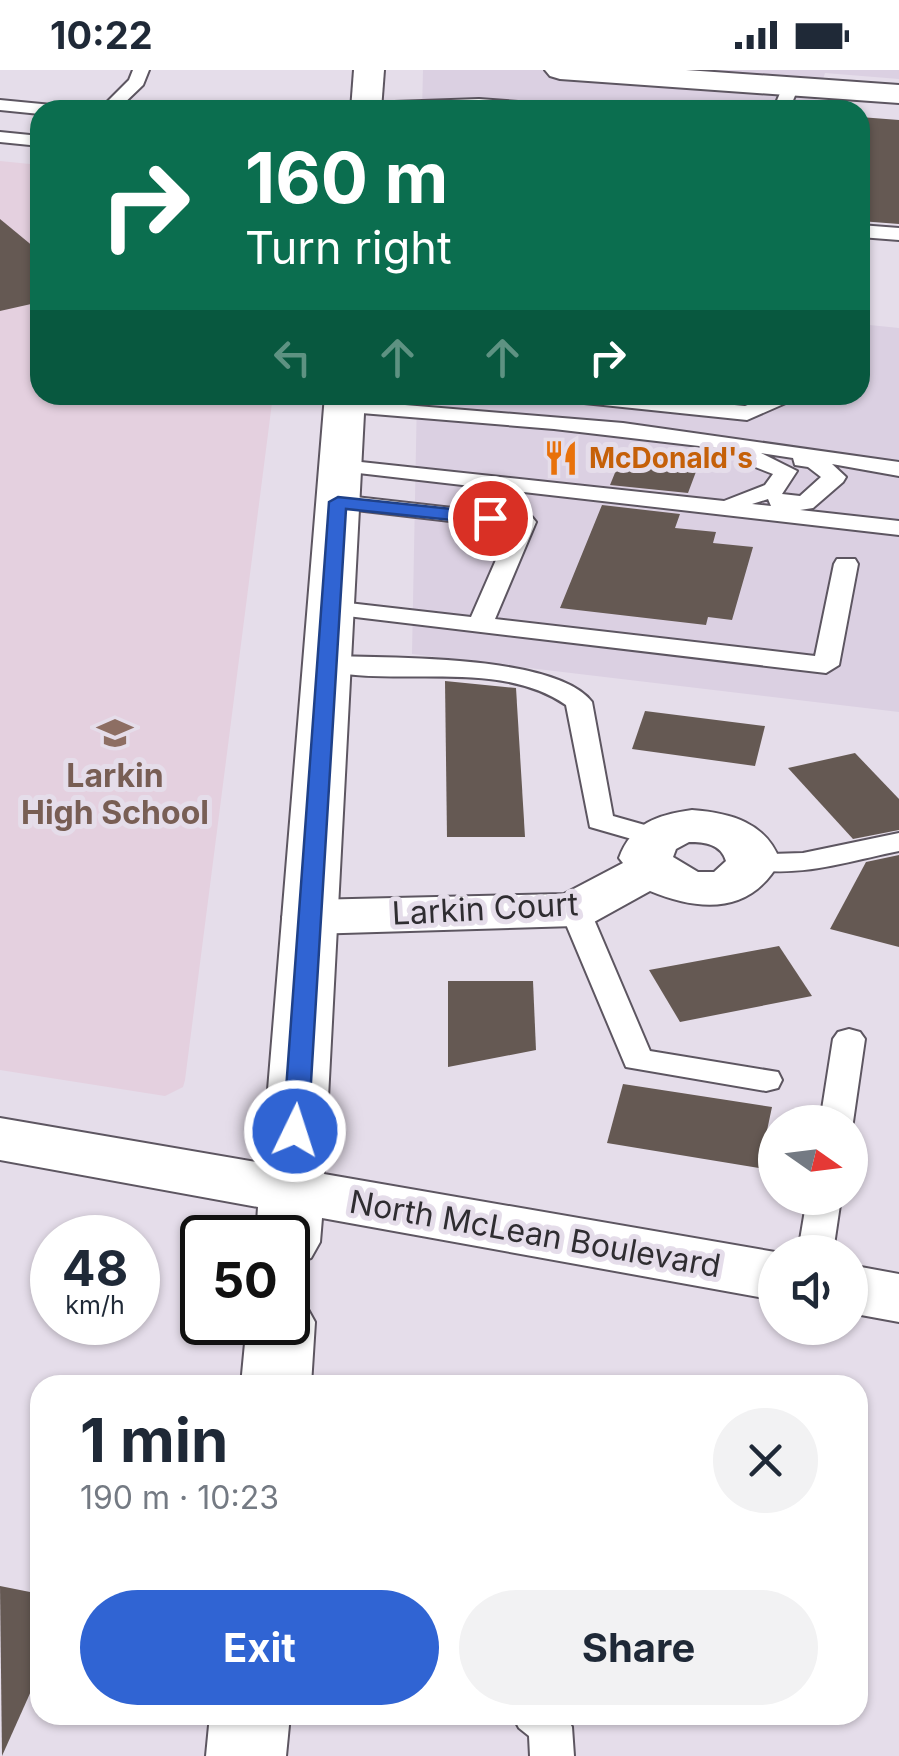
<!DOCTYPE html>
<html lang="en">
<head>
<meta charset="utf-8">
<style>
  :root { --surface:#fff; --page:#f2f2f3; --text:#1f2937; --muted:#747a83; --accent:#3064d3 }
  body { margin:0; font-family:Inter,sans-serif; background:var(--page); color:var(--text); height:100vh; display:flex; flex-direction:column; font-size:38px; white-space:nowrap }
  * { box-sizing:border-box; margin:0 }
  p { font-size:32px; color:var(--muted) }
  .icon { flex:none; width:55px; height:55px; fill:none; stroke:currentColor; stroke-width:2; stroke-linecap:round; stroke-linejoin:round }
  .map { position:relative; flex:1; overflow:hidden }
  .sheet { position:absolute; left:30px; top:1305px; width:838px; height:350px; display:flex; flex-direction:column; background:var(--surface); border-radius:30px; box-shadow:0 2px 8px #0004 }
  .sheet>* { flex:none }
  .banner { position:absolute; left:30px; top:30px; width:840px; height:305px; border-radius:30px; box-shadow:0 2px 8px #0004; background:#0b6e4f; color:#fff; overflow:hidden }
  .needle { width:65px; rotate:104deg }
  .controls { position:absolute; left:758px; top:1035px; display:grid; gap:20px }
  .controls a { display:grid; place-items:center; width:110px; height:110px; border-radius:50%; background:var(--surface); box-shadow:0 2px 8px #0004; font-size:50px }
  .speed { position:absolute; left:30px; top:1145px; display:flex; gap:20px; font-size:50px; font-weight:700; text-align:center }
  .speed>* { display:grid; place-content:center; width:130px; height:130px; border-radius:50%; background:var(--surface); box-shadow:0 2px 8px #0004; line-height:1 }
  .speed small { font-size:25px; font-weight:400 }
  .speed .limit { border:5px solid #111; border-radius:15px; background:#fff; color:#111 }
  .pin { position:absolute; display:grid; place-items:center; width:85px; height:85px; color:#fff; margin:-42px; border:5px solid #fff; border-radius:50%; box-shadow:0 2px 10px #0007 }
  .me { position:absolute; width:110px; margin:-55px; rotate:4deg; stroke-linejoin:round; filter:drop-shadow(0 0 8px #0008) }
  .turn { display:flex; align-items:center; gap:35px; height:210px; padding:0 50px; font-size:45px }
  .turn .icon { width:130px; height:130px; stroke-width:2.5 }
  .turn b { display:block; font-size:70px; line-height:85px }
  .lanes { display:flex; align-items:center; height:95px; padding:0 50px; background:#0003; justify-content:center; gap:50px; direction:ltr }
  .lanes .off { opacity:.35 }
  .round { display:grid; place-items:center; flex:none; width:105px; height:105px; border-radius:52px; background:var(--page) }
  .overview { display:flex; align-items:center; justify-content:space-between; height:170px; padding:0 50px }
  h1 { font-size:60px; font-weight:700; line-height:75px }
  .button { display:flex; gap:20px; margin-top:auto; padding:20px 50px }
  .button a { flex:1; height:115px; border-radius:60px; background:var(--accent); color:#fff; font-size:40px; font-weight:700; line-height:115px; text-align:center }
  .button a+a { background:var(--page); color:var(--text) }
  .status { display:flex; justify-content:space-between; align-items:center; height:70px; padding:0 50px; background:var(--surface); direction:ltr }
  .status svg { height:28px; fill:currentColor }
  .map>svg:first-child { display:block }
  .built { fill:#dbd0e2 }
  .education { fill:#e4d0df }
  .building { fill:#655953 }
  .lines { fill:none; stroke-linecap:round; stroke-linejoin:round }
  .lane-casing { stroke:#5d5661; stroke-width:4 }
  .street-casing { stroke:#5d5661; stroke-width:4 }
  .secondary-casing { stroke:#5d5661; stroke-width:4 }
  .lane { fill:#fff; fill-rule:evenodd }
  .street { fill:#fff; fill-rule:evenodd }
  .secondary { fill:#fff; fill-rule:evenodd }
  .route { fill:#3064d3; stroke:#1f4189; stroke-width:2.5 }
  .labels { text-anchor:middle; stroke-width:10; stroke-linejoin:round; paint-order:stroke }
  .far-food-label { font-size:28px; font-weight:bold; fill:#c56008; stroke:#e5ddea; text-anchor:start }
  .education-label { font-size:32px; font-weight:bold; fill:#785e54; stroke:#e5ddea }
  .street-label { font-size:32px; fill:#2f2d31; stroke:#e5ddea }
</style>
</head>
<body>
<div class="status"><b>10:22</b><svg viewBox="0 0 49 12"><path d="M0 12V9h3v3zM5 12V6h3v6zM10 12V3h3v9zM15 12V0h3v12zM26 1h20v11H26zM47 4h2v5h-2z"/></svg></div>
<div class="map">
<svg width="899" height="1686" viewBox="0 0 899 1686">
  <rect width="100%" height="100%" fill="#e5ddea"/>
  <!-- built -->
  <g class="built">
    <polygon points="423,0 899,0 899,9 825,3 813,40 422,40"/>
    <polygon points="860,254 899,258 899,642 412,584 417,325 860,325"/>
  </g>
  <!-- education -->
  <polygon class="education" points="0,91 40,95 40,325 273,325 185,1010 183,1017 165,1026 0,1000"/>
  <!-- building -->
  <g class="building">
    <polygon points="860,47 899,50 899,154 860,151"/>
    <polygon points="0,149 40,182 40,232 0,241"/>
    <polygon points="623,383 700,391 688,423 610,415"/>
    <polygon points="602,435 680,444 675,458 716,462 713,473 753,477 732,550 708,547 706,555 560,538"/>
    <polygon points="445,611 516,618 525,767 447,767"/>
    <polygon points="645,641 765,656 755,696 632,679"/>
    <polygon points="855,683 899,729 899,760 853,769 788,698"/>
    <polygon points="899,785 899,877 830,859 866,792"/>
    <polygon points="779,876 812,926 680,952 649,900"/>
    <polygon points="448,911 533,911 536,980 448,997"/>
    <polygon points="623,1014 772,1037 759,1098 607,1073"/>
    <polygon points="0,1516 40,1524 40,1601 2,1686"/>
  </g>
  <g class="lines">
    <defs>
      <g id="lane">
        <polygon points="133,0 149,0 143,15 117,40 99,40 129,10"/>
        <polygon points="791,11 799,16 789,40 773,40 783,16"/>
        <polygon points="479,29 559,35 567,40 358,38 366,33"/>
        <polygon points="0,30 52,35 60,40 40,40 40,44 0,40"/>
        <polygon points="0,62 40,66 40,76 0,72"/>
        <polygon points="860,155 899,158 899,170 860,167"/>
        <polygon points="554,325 630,325 745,336 774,325 804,325 747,350 565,331"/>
        <path d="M345,330L623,353L899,392V406L832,394L846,407L843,412L813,438L800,440L899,451V465L341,401L333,399L330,394L333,389L724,431L765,415L773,404L740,391L737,386L742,381L554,359L337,341L334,336L337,331ZM761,383L793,388L795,395L808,397L821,407L800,426L782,424L797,401ZM768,429L771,436L752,434Z"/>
        <polygon points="338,425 532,447 536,452 495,549 815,586 834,494 837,489 855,489 858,494 839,595 826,603 322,543 319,538 322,533 331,531 471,547 510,458 330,437 326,432 330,427"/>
        <path d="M327,586C386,588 556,584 592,632L613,746L666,761L670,767L666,773L656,776L590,757L566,635C496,587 395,619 318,599L314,594Z"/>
        <path d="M899,763V781C849,791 794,810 743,797L738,791L743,785L803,783Z"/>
        <polygon points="575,831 586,834 590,840 650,981 778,1002 782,1010 778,1018 766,1021 626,997 560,840 564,834"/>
        <polygon points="849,959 860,962 865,969 853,1052 850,1056 850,1052 820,1052 833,969 838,962"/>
        <polygon points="807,1128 841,1128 833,1182 798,1182"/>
        <polygon points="512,1645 566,1645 572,1657 574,1686 530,1686 529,1666 519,1658"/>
      </g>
      <g id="street">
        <polygon points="545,0 686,0 899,15 899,33 560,9 550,6"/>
        <path d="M692,740C730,743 766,752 780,791C751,844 701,842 650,821L594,852L575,856L310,864L291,859L282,847L291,835L310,830L564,824L623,793L619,788C632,753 657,745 692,740ZM689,772C705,772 721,774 726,791L714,802H698L673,787L676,779Z"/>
      </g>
      <g id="secondary">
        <polygon points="354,0 384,0 381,40 351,40"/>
        <polygon points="325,325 365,325 324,1104 775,1182 775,1230 322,1148 320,1172 311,1188 288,1195 288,1168 256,1168 258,1137 0,1090 0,1048 262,1093"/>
        <polygon points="850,1195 899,1204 899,1252 850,1243"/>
        <polygon points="288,1229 305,1234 315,1252 311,1315 241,1315 247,1252 288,1252"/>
        <polygon points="210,1645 290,1645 286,1686 206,1686"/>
      </g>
    </defs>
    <!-- lane casing -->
    <use href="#lane" class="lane-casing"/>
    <!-- street casing -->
    <use href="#street" class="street-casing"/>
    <!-- secondary casing -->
    <use href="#secondary" class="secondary-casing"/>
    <!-- lane -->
    <use href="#lane" class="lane"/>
    <!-- street -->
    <use href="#street" class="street"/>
    <!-- secondary -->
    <use href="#secondary" class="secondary"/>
  </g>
  <!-- route -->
  <polygon class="route" points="338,427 490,443 499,448 490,454 346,439 308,1061 295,1070 283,1061 329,432"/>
  <!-- icons -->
  <defs>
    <symbol id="restaurant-bare" viewBox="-9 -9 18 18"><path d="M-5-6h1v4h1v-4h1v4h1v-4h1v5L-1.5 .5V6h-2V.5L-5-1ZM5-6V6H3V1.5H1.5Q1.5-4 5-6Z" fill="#e8710a" stroke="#e5ddea" stroke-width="2.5" paint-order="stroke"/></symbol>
    <symbol id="school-bare" viewBox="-9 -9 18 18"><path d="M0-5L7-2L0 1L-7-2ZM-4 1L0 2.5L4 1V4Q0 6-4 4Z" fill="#8d6e63" stroke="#e5ddea" stroke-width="2.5" paint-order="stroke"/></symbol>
  </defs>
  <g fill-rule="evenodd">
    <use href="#restaurant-bare" x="536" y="363" width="50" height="50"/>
    <use href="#school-bare" x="90" y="638" width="50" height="50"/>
  </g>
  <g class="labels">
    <!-- far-food labels -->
    <g class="far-food-label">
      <text x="589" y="398">McDonald's</text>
    </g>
    <!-- education labels -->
    <g class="education-label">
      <text x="115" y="717">Larkin<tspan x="115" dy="37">High School</tspan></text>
    </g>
    <!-- street labels -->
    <g class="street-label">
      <text transform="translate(485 839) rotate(-3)" y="11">Larkin Court</text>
      <text transform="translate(535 1164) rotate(10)" y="11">North McLean Boulevard</text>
    </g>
  </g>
</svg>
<div class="controls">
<a><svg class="needle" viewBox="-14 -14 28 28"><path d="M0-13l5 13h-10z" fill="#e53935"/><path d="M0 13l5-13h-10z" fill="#747a83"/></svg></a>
<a><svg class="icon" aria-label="sound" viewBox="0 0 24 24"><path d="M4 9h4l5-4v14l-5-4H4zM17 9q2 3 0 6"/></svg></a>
</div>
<div class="speed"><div>48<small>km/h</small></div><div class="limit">50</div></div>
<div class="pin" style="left:490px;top:448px;background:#d93025"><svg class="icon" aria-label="arrive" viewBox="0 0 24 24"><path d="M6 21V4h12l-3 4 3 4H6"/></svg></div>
<svg class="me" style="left:295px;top:1061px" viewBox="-20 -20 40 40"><circle r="17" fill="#3064d3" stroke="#fff" stroke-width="3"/><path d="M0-11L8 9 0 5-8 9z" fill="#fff"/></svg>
<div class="banner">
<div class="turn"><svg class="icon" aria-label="right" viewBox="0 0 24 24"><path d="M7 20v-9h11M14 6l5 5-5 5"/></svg><div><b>160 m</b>Turn right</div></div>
<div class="lanes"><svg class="icon off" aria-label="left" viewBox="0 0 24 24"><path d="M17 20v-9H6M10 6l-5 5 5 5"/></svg><svg class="icon off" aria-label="ahead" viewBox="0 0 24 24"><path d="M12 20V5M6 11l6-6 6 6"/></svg><svg class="icon off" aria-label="ahead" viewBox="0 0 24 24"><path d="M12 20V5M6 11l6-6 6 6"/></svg><svg class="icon" aria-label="right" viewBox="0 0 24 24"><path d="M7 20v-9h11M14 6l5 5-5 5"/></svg></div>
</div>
<section class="sheet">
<div class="overview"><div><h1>1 min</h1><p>190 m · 10:23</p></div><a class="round"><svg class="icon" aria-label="close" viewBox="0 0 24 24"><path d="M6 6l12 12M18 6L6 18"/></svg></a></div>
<div class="button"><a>Exit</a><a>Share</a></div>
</section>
</div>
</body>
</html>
